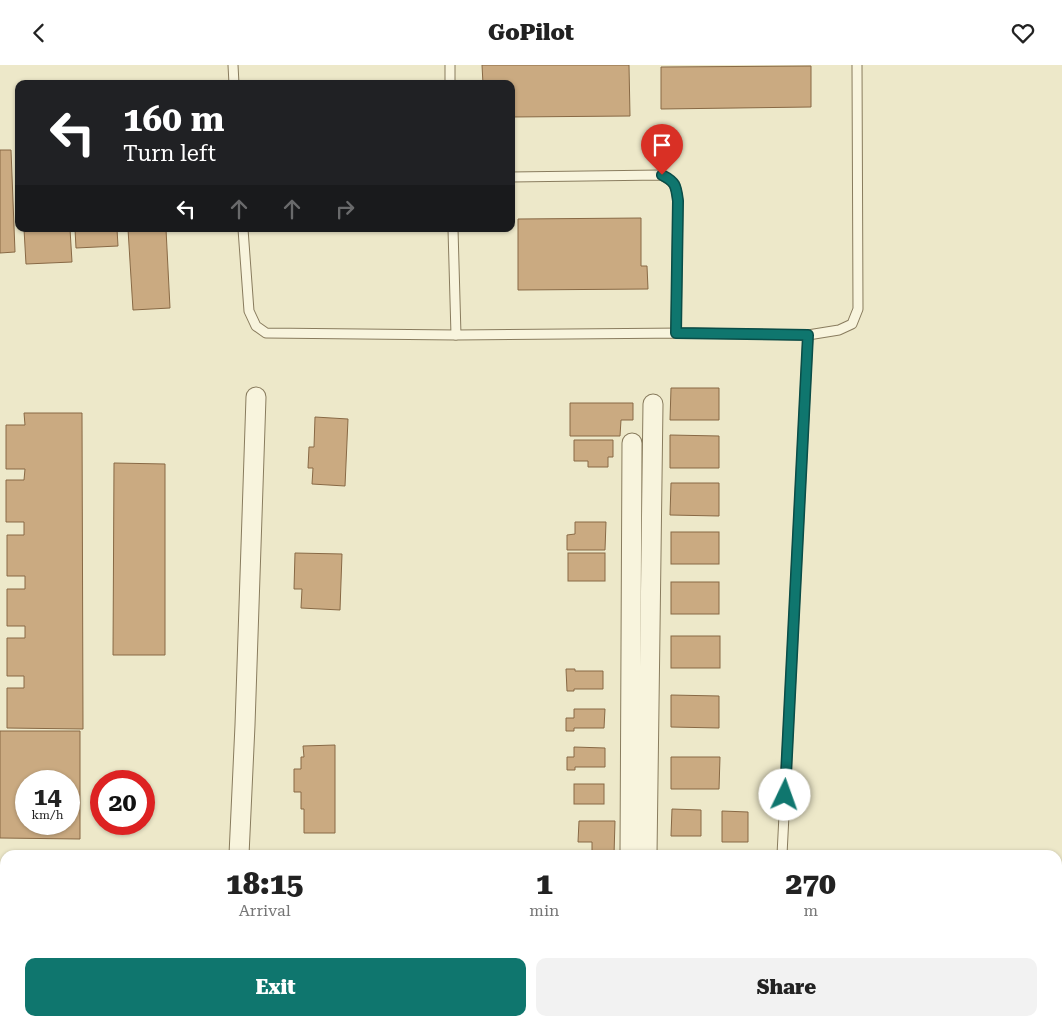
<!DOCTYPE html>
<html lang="en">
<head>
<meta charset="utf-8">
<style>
  :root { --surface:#fff; --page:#f2f2f2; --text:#222; --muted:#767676; --accent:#0f766e }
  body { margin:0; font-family:"Roboto Serif",serif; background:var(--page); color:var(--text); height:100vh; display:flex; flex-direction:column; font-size:19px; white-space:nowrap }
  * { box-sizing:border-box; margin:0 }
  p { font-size:16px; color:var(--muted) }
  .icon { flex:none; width:28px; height:28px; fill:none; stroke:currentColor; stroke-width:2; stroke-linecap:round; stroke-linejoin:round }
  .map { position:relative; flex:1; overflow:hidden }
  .drawer { position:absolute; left:0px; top:785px; width:1062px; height:176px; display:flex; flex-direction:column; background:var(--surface); border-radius:15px 15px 0 0; box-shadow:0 1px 4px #0004 }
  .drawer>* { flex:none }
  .banner { position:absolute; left:15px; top:15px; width:500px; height:152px; border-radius:10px; box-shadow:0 1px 4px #0004; background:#202124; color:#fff; overflow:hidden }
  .speed { position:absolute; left:15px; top:705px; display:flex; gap:10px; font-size:25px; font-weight:700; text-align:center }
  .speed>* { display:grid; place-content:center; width:65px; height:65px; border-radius:50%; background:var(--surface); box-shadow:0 1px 4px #0004; line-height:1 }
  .speed small { font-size:12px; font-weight:400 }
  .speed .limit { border:8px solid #d22; background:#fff; color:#111 }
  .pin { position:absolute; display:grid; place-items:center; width:42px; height:42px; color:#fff; margin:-51px -21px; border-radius:50% 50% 50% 0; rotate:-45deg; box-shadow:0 0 5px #0007 }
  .pin .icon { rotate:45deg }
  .me { position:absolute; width:55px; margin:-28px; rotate:3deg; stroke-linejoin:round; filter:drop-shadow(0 0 4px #0008) }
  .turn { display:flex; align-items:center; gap:18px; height:105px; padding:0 25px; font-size:22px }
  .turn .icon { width:65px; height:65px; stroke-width:2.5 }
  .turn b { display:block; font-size:35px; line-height:42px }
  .lanes { display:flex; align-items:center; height:48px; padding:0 25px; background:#0003; justify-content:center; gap:25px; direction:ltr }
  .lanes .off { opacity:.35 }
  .eta { display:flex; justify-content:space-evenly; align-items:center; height:85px; text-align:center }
  .eta b { font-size:30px; font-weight:800; line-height:35px }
  .primary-button { display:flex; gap:10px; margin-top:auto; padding:10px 25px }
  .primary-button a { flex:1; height:58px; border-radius:10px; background:var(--accent); color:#fff; font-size:20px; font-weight:800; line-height:58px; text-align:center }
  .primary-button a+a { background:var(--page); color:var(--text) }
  header { display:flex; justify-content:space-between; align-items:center; height:65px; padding:0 25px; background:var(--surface); font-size:22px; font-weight:800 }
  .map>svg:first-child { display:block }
  .building { fill:#caaa81; stroke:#886945; fill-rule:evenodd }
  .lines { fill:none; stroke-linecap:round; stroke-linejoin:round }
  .lane-casing { stroke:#897c5e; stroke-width:11 }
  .street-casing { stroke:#897c5e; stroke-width:21 }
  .secondary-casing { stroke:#6b5d41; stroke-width:29 }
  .lane { stroke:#f8f4dd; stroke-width:9 }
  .street { stroke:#f8f4dd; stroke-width:19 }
  .secondary { stroke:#f8f4dd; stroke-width:26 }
  .route-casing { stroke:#0a4d48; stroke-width:12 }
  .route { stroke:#0f766e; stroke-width:9 }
</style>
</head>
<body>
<header><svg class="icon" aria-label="back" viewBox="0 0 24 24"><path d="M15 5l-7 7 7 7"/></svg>GoPilot<svg class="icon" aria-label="heart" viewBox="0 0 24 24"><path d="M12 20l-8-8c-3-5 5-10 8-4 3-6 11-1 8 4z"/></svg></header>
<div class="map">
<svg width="1062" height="961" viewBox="0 0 1062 961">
  <rect width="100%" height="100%" fill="#ede8c9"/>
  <!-- building -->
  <g class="building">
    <polygon points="482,0 629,0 630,51 511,52 511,19 483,19"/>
    <polygon points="811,1 811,42 661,44 661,2"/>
    <polygon points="0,85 11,85 15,187 0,188"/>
    <polygon points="641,153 641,201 647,201 648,224 518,225 518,154"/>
    <polygon points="24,164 70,164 72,197 26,199"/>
    <polygon points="75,164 117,164 118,181 76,183"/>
    <polygon points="128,164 166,164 170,243 133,245"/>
    <polygon points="671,323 719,323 719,355 670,355"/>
    <polygon points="570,338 633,338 633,355 621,355 620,371 570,371"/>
    <polygon points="24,348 82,348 83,664 7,663 7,623 24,623 24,611 7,611 7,573 25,573 25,561 7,561 7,524 25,524 25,511 7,511 7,470 24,470 24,457 6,457 6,415 24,415 25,404 6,404 6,360 25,360"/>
    <polygon points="315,352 348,354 345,421 312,419 313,403 308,403 309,382 314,382"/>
    <polygon points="670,370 719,371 719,403 670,403"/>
    <polygon points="574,375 613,375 613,392 608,392 608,402 588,402 588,396 574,396"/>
    <polygon points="114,398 165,399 165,590 113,590"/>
    <polygon points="671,418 719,418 719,451 670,450"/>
    <polygon points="575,457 606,457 605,485 567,485 567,470 575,469"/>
    <rect x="671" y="467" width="48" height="32"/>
    <polygon points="295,488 342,489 340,545 301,543 302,524 294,524"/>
    <rect x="568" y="488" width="37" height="28"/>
    <rect x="671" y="517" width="48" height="32"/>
    <rect x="671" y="571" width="49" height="32"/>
    <polygon points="566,604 575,604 575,606 603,606 603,624 574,624 574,626 567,626"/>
    <polygon points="671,630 719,631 719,663 671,662"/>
    <polygon points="574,644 605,644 604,663 574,663 574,666 566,666 566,653 574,653"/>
    <path d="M0,666H80V774L0,773ZM26,716H69V759H26Z"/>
    <polygon points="335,680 335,768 304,768 304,744 301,744 301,727 294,727 294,704 301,704 301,692 304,692 303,681"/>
    <polygon points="574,682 605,683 605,702 575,702 575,705 567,705 567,692 574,692"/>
    <polygon points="671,692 720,692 719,724 671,724"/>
    <rect x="574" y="719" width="30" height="20"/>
    <polygon points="672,744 701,745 701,771 671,771"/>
    <polygon points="722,746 748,747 748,777 722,777"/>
    <polygon points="579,756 615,756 614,790 578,790 578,788 592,788 592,777 578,777"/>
    <polygon points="5,948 5,956 33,956 33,961 0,961 0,949"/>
    <rect x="49" y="956" width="40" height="5"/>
    <rect x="103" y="956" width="42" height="5"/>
    <polygon points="285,956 285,961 250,961 250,957"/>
    <polygon points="294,956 318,956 318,961 295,961"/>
    <polygon points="387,959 387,961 350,961"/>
  </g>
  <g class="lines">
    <defs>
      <g id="lane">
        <polyline points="233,0 234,19"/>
        <polyline points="450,0 450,19"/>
        <path d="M511,112L661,110C676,117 676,121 678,136L676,268"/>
        <polyline points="243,164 249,246 256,261 266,268 456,270 685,268 808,270 839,265 852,259 858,244 857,0"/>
        <polyline points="453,164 456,270"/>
        <polyline points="782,790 808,270"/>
      </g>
      <g id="street">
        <polyline points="239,790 245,660 256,332"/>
        <polyline points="630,790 632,378"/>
        <polyline points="647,790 653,339"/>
        <polyline points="811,956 811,961"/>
      </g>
      <g id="secondary">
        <polyline points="0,884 5,884"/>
        <polyline points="878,956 934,961"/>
      </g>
    </defs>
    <!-- lane casing -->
    <use href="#lane" class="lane-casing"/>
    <!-- street casing -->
    <use href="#street" class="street-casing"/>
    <!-- secondary casing -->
    <use href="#secondary" class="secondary-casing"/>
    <!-- lane -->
    <use href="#lane" class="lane"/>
    <!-- street -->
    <use href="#street" class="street"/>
    <!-- secondary -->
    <use href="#secondary" class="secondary"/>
  </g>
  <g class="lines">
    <defs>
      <path id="route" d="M662,110C676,117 676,121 678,136L676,268L808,270L785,730"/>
    </defs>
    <!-- route casing -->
    <use href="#route" class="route-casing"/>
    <!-- route -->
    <use href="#route" class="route"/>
  </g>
</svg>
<div class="speed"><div>14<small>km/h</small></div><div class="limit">20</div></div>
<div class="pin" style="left:662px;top:110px;background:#d93025"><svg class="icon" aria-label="arrive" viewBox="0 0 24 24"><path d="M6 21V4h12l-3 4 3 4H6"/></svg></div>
<svg class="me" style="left:785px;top:730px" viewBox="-20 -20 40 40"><circle r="19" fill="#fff"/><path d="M0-13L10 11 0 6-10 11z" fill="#0f766e"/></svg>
<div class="banner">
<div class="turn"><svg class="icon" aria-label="left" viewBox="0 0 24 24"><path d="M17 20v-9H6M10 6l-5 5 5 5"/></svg><div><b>160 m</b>Turn left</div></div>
<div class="lanes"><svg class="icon" aria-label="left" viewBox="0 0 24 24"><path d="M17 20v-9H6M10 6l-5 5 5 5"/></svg><svg class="icon off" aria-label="ahead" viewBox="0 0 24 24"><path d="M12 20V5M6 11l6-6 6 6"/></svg><svg class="icon off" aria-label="ahead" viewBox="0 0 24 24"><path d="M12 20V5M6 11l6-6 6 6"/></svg><svg class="icon off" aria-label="right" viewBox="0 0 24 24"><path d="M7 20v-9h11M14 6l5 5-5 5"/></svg></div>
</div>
<section class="drawer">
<div class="eta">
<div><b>18:15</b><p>Arrival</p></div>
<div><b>1</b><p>min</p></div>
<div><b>270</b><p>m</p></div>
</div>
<div class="primary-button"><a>Exit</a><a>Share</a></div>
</section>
</div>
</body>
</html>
